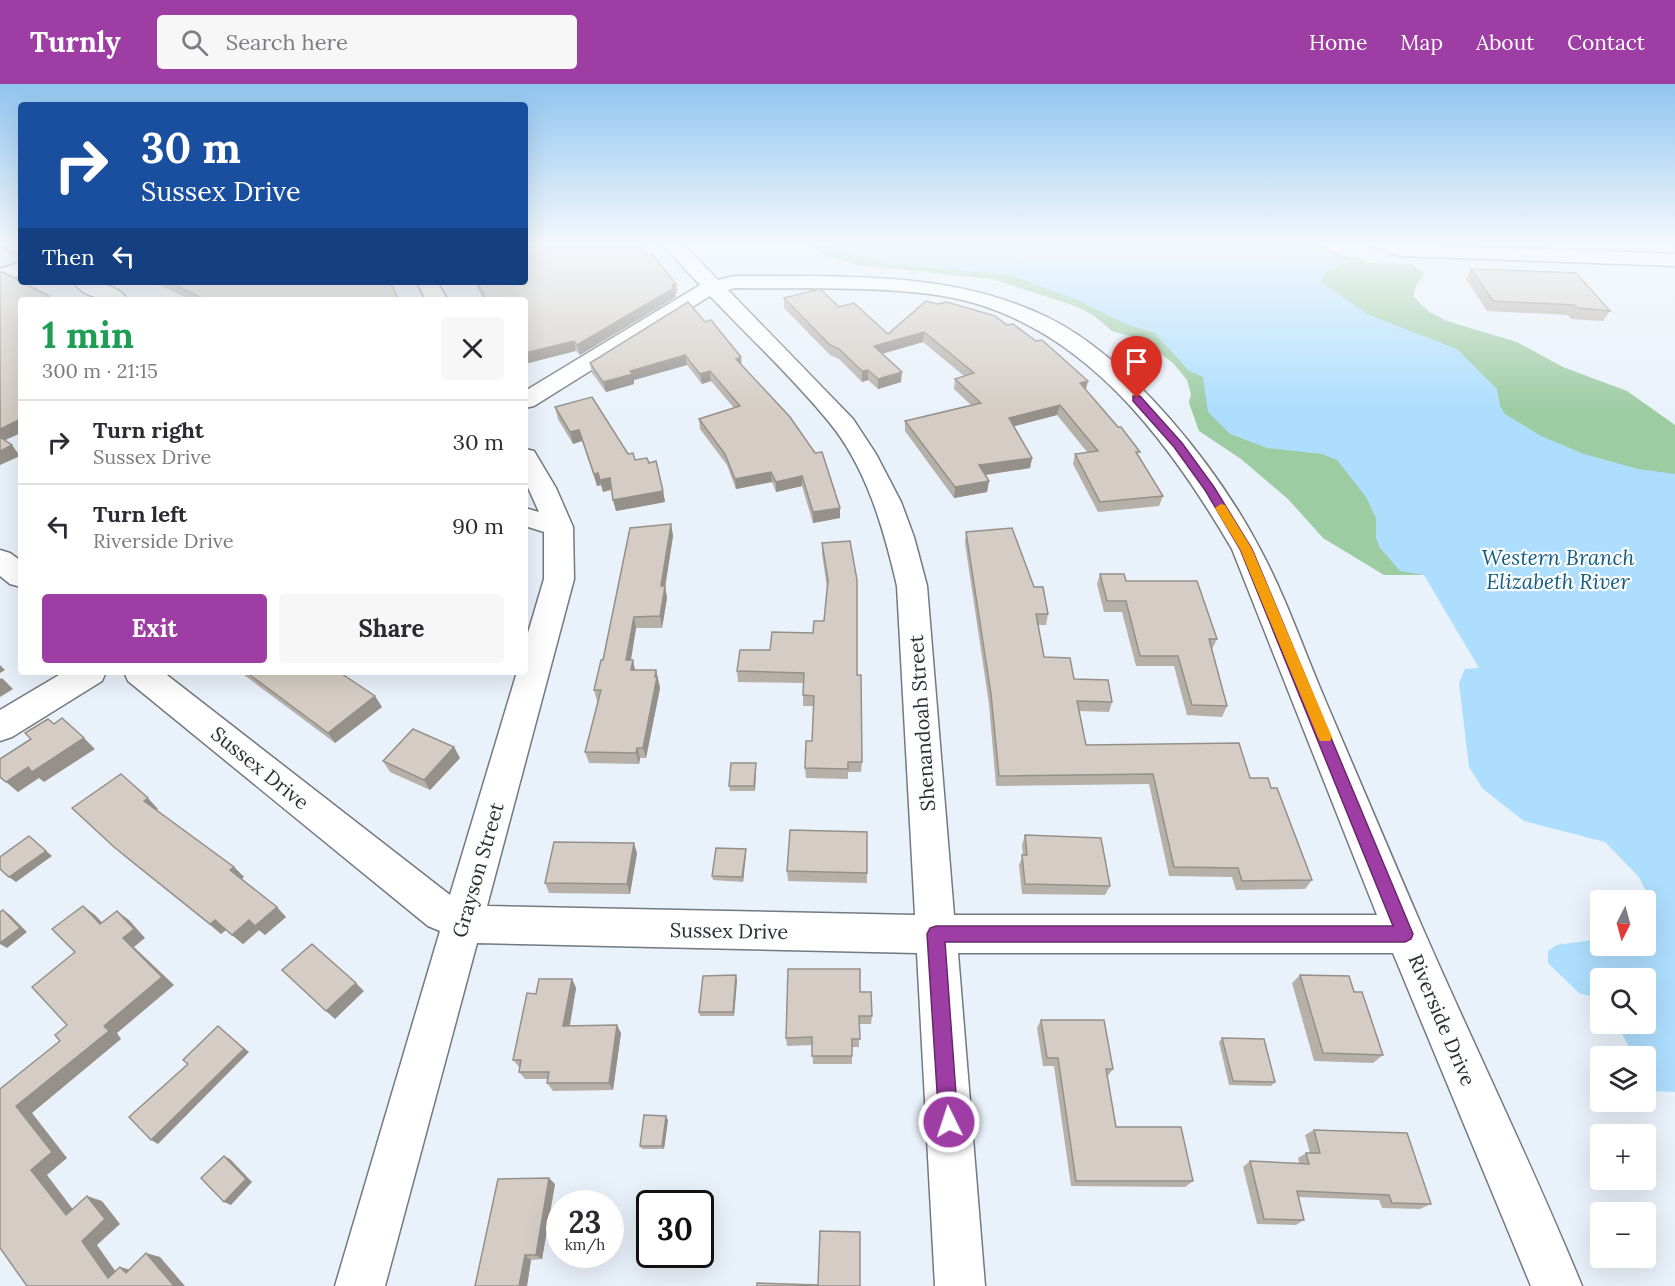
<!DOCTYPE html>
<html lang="en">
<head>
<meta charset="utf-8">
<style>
  :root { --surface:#fff; --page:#f7f7f7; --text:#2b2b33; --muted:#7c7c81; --line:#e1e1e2; --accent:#9e3da4 }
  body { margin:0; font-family:Lora,serif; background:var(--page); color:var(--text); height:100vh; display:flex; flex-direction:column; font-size:22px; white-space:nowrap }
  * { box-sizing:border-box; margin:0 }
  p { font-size:20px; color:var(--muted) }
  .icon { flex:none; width:33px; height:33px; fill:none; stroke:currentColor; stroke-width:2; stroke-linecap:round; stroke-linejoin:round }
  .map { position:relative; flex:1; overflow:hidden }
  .drawer { position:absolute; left:18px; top:213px; width:510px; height:378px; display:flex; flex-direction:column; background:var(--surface); border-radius:6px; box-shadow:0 6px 24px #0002 }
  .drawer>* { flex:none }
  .guide { position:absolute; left:18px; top:18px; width:510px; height:183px; border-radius:6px; box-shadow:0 6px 24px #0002; background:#1a4fa0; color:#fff; overflow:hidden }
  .needle { width:39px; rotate:186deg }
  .fabs { position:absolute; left:1590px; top:806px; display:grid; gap:12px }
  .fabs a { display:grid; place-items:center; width:66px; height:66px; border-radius:6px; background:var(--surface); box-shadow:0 6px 24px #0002; font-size:30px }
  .speed { position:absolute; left:546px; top:1106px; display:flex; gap:12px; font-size:30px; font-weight:700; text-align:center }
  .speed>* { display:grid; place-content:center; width:78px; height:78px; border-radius:50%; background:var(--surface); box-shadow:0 6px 24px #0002; line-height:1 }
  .speed small { font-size:15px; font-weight:400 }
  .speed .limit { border:3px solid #111; border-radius:9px; background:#fff; color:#111 }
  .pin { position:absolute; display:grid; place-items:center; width:51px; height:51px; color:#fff; margin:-62px -26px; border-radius:50% 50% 50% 0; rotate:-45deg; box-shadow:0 0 6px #0007 }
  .pin .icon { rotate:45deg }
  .me { position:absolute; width:66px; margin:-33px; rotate:356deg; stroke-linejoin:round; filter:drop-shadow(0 0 4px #0008) }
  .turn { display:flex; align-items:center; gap:21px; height:126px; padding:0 24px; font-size:27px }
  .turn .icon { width:78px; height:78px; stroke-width:2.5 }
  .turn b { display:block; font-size:42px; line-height:51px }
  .then { display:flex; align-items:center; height:57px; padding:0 24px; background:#0003; gap:12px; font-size:22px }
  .round { display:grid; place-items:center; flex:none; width:63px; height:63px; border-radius:6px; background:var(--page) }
  .headline { display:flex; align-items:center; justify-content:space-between; height:102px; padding:0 24px }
  h1 { font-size:36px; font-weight:700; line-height:45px; color:#1e9e55 }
  .button { display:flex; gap:12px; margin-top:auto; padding:12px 24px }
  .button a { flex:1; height:69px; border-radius:6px; background:var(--accent); color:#fff; font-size:24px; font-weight:700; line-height:69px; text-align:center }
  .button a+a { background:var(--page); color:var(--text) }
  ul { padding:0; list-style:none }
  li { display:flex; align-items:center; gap:18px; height:84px; padding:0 24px; border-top:2px solid var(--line) }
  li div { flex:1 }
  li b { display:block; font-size:22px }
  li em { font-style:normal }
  header { display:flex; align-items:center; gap:36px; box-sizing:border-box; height:84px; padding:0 30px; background:var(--accent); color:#fff }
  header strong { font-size:28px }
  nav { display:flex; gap:33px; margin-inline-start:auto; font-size:21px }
  .search { width:420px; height:54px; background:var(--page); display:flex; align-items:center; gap:15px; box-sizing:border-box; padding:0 21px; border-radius:6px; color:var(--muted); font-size:22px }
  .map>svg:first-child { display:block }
  .green { fill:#9dcba2 }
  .water { fill:#addefd }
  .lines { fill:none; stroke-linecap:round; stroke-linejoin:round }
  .minor-casing { stroke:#737981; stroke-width:3 }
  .minor { fill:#fff; fill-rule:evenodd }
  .wall { fill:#b7b0a9 }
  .shaded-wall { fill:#95908a }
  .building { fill:#d5cdc5; stroke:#95908a; stroke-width:1.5 }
  .route { fill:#9e3da4; stroke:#67286b; stroke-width:1.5 }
  .slow { fill:#f59e0b }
  .labels { text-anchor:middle; stroke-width:4.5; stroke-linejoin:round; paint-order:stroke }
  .street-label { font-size:20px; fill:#2c2f32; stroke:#fcfdff }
  .water-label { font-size:21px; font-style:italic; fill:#145d82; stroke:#fcfdff }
</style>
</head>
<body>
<header>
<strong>Turnly</strong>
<div class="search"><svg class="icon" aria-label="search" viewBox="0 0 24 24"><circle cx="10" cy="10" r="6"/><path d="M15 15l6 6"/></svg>Search here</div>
<nav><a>Home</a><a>Map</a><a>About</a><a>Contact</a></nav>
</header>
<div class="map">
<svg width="1675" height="1202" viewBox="0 0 1675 1202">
  <rect width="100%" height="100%" fill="#e9f1fa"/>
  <!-- green -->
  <polygon class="green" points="806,159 1320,159 1340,171 1358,174 1367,179 1412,180 1425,190 1417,200 1413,212 1428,227 1447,237 1517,258 1563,283 1627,307 1675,341 1675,402 1317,342 1424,491 1384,491 1323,454 1288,415 1241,375 1199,347 1189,319 1191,310 1187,296 1174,280 1143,256 1112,247 1093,231 1075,222 992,195 857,181 826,172"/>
  <!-- water -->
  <polygon class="water" points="816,159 1312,159 1335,171 1336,174 1349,178 1325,188 1321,198 1369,231 1457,265 1497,305 1500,322 1505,330 1541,352 1584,370 1638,385 1675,390 1675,1008 1652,1007 1646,995 1646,972 1634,972 1616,939 1646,939 1646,894 1600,894 1600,915 1579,909 1548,879 1548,867 1557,861 1600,855 1600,861 1646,861 1646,816 1643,816 1646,807 1639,793 1605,758 1524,737 1483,705 1469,683 1459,599 1465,585 1479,584 1424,491 1400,487 1380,464 1376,454 1376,434 1366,413 1337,376 1322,370 1267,364 1230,350 1208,328 1203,293 1188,286 1155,249 1126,240 1073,214 1010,191 889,180"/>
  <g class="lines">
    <defs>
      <g id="minor">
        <polygon points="0,159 21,159 21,171 3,163"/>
        <path d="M661,159H682L718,196L734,192C840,193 950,186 1047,233C1130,273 1218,384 1260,465C1286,513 1304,567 1326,618C1358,693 1390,769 1423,845C1475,964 1533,1082 1582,1202H1531L1393,869H958L985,1202H935L917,869L477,859L385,1202H335L440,847L428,842L128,597L124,588H163L450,811L517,588H525V559L544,495V448L525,442V424L539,428L525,397V365L534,367L556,404L573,443L574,495L487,822L915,831L897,502C884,446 867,384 829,338C793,294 750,254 710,212L534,322L525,324V307L700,201ZM735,204C800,205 866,202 930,210C1074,228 1164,349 1232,465L1377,831H954L927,502L914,453L901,418L876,370L853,335L728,206Z"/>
        <polygon points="1369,159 1675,170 1675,182 1401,172 1372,163"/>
        <polygon points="21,178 21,191 0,198 0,185"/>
        <path d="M73,198C91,198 116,198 128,216C109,216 85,216 73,198Z"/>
        <polygon points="417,198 437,198 448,216 426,216"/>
        <polygon points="0,466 10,469 21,477 21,503 10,500 0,492"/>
        <polygon points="64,588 106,588 102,597 12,653 0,657 0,626"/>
      </g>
    </defs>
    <!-- minor casing -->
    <use href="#minor" class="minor-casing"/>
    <!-- minor -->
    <use href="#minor" class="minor"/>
  </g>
  <!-- wall -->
  <g class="wall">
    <polygon points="647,171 676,200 677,209 675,210 676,213 580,271 525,216 484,216 474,198 525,198"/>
    <polygon points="1471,185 1610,227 1603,237 1571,235 1568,231 1487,227 1466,195"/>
    <polygon points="152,198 390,198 399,216 191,216"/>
    <polygon points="784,214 839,223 888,250 1007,241 1088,297 1086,306 1139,372 1163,412 1159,422 1098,428 1073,380 1075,370 1088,369 1057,331 1014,342 1032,374 1030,384 985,391 989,397 987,408 954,414 905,347 905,337 971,321 954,305 955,295 964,292 923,258 882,270 901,298 878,305 868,296 862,298 839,275 830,271 784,224"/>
    <polygon points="688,218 742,281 840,434 813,439 802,402 776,408 772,398 736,405 727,381 700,345 699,335 734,324 711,297 702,300 687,281 634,296 634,300 606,308 592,289 590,279"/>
    <polygon points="555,323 628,370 635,376 649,379 663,407 665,418 616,427 612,406 603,408 601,401 597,402 582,357 573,360 558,335"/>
    <polygon points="671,440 673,452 665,502 667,514 662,544 636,544 631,576 633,576 635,586 656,586 660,604 646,674 640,674 639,680 589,679 585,668 598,617 597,617 594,606 603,576"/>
    <polygon points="966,448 1034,503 1048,530 1046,541 1038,541 1044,573 1074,595 1112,618 1109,628 1079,627 1086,661 1250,694 1271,704 1312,796 1305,805 1236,806 1232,793 1169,792 1149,700 996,702 989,620 965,459"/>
    <polygon points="822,459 857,591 862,678 861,688 848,688 848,695 806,694 805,684 812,657 814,622 803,622 803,599 738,598 737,587 770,566 813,549 824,537 827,503 822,470"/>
    <polygon points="1100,490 1126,497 1217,555 1212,565 1227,622 1222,633 1187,631 1174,582 1136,582 1122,528 1104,528 1097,500"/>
    <polygon points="240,588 339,588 382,623 335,659"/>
    <polygon points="454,663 460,674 430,706 390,688 383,677"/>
    <polygon points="756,679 756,684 755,707 730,707 729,702"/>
    <polygon points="72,724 158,725 157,726 234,783 244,793 241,795 286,833 265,851 259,846 243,860 226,846 221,850 125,773"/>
    <polygon points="1025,751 1110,802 1105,811 1022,810 1019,781 1023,771 1022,761"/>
    <polygon points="637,769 630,810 549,809 545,799"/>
    <polygon points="746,770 743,798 713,796 712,792"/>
    <polygon points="787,787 867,789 867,799 788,797"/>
    <polygon points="1300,891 1354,908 1383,971 1373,979 1314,977 1292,899"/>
    <polygon points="572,895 576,904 570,942 621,949 613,1006 553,1007 547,999 548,995 525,995 519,988 520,984 513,976 536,910"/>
    <polygon points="737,896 734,932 700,932 699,928"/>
    <polygon points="860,908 872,932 871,940 859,940 859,963 852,963 852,980 813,980 812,961 787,962 786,954"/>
    <polygon points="1041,936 1113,985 1107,993 1116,1043 1193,1097 1185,1103 1071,1102 1054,982 1043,982 1037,944"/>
    <polygon points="1222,954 1275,998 1271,1002 1229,1001 1219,958"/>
    <polygon points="668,1036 664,1065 642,1065 640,1062"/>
    <polygon points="1314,1046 1431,1120 1420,1125 1382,1124 1379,1116 1298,1113 1304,1136 1296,1141 1257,1140 1243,1083 1250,1077 1299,1079 1298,1074 1306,1069 1310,1069 1305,1051"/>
    <polygon points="555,1100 542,1175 531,1176 527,1202 475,1202"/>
  </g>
  <!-- shaded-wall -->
  <g class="shaded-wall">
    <polygon points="676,200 677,209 675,210 676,213 580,271 577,261 672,201"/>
    <polygon points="924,248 923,258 874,272 874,262"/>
    <polygon points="574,257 576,267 525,280 525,269"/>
    <polygon points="685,271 687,281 634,296 634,300 606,308 603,298 630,287"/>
    <polygon points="741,273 742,283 736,275"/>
    <polygon points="868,286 868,296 862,298 862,287"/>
    <polygon points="710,287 711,297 702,300 700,290"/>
    <polygon points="902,288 901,298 878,305 878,295"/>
    <polygon points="1088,297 1085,307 1080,299"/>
    <polygon points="1060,321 1057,331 1007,344 1009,334"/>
    <polygon points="21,335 21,349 1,358 0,357 0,345"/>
    <polygon points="579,346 582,357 573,360 570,348"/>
    <polygon points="12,361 20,372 0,381 0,367"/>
    <polygon points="1032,374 1030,384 978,392 979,381"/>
    <polygon points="771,388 772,398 736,405 735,395"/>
    <polygon points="598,389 601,401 597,402 594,390"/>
    <polygon points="802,392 802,402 776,408 776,398"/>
    <polygon points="610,394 612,405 603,408 600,396"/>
    <polygon points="989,397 987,408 954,414 955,403"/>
    <polygon points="663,407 665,418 616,427 613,416"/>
    <polygon points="840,424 840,434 813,439 813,428"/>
    <polygon points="671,440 673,452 664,510 665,502 667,514 662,544 660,532 661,502"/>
    <polygon points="634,533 636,544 629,587 626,576"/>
    <polygon points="633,576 635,587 631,586"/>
    <polygon points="0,581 5,586 0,589"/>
    <polygon points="656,586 660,604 646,674 643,664"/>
    <polygon points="2,594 13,605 0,613 0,595"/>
    <polygon points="375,612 382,623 335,659 328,649"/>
    <polygon points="84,654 95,665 44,698 39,694 18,708 6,698 28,683"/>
    <polygon points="454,663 460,674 430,706 424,696"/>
    <polygon points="637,664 640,674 639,680 636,669"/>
    <polygon points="756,679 756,684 755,707 754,702"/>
    <polygon points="148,714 158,725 155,727 144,717"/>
    <polygon points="29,752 52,772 16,798 9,793"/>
    <polygon points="634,759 637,769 630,810 627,800"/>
    <polygon points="746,765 746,770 743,798 742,793"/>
    <polygon points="234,783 244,793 240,796 230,786"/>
    <polygon points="83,822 95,831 112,849 100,840"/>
    <polygon points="277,823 286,833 265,851 259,846 243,860 232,851 249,836"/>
    <polygon points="3,826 10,831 27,848 7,864 0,860"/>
    <polygon points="117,827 129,836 145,854 134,863 174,901 117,949 121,955 32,1029 67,1074 47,1091 81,1136 66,1131 31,1086 16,1022 104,942 123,854"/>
    <polygon points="215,836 226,846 221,850 210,840"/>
    <polygon points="736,891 737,896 734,932 733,928"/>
    <polygon points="572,895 576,904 568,950 563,942"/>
    <polygon points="356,899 364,907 335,935 326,927"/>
    <polygon points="617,941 621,949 613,1006 609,999"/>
    <polygon points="218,942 249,968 158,1060 151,1056"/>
    <polygon points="666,1032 668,1036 664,1065 662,1062"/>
    <polygon points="224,1072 230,1075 252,1098 231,1121 224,1118"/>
    <polygon points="549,1094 555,1100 542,1175 536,1171"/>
    <polygon points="87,1112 102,1117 120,1140 97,1161 123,1198 108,1194 82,1157"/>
    <polygon points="146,1169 160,1173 185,1202 174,1202"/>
    <polygon points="525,1171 531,1176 527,1202 519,1202"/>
    <polygon points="120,1183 135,1187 126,1189"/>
  </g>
  <!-- building -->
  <g class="building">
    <polygon points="525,159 636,159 647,171 652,170 676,200 672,201 674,204 577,261 574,257 525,269 525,216 487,216 477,198 525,198"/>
    <polygon points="1471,185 1576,189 1610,227 1578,224 1574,221 1493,217"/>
    <polygon points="0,188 3,188 49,212 46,214 50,216 21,216 21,335 0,345"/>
    <polygon points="169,198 390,198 399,216 206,216"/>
    <polygon points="820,205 839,223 854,219 888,250 926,217 937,220 947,218 995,232 1007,241 1013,240 1036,257 1042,256 1088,297 1080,299 1118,343 1121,343 1140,368 1136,368 1163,412 1100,418 1075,370 1098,367 1060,321 1009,334 1032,374 979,381 989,397 955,403 905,337 981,319 955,295 974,289 924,248 874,262 902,288 878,295 868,286 862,287 839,265 830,261 784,214"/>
    <polygon points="688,218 705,238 711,236 719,246 741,273 736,275 790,333 815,369 822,368 840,424 813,428 802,392 776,398 771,388 735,395 725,370 699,335 740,322 710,287 700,290 685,271 630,287 633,290 603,298 590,279"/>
    <polygon points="592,313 628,370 633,369 635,376 647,374 649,379 656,377 663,407 613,416 610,394 600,396 598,389 594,390 579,346 570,348 555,323"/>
    <polygon points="0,353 12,361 0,367"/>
    <polygon points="671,440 661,502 665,502 660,532 634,533 626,576 633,576 631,586 656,586 655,593 657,593 643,664 637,664 636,669 585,668 601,606 594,606 601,576 603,576 630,444"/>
    <polygon points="1012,444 1034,503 1043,503 1048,530 1036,530 1044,573 1070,574 1074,595 1108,596 1112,618 1077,617 1086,661 1239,659 1250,694 1268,694 1271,704 1277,704 1312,796 1242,797 1238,784 1174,783 1153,690 999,692 991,610 966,448"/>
    <polygon points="850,457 857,496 857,591 861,591 862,678 848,678 848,685 805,684 806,657 812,657 814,612 803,611 804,589 737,587 740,566 770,566 772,548 813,549 814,537 824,537 828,496 822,459"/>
    <polygon points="1100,490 1124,490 1126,497 1197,497 1217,555 1209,555 1227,622 1192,621 1178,572 1140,572 1126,517 1107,517"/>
    <polygon points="246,588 339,588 375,612 328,649"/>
    <polygon points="62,634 84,654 32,688 28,683 6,698 0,693 0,675 31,655 25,649 48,635 54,640"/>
    <polygon points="413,645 454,663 424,696 383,677"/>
    <polygon points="731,679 756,679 754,702 729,702"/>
    <polygon points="121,690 148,714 144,717 234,783 230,786 277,823 255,842 249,836 232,851 215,836 210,840 114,763 72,724"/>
    <polygon points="790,746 867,748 867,789 787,787"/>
    <polygon points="1025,751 1101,754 1110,802 1025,800 1022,771 1027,771"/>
    <polygon points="29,752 46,767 9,793 0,785 0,773"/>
    <polygon points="554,758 634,759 627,800 545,799"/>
    <polygon points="716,764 746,765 742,793 712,792"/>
    <polygon points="83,822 100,840 117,827 134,845 123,854 162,893 104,942 109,947 16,1022 52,1068 31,1086 66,1131 87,1112 105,1135 82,1157 108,1194 120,1183 126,1189 146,1169 174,1202 27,1202 0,1164 0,1005 60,957 55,951 67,941 32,903 75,868 52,845"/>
    <polygon points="3,826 20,844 0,859 0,828"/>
    <polygon points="312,860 356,899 326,927 282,886"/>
    <polygon points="788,885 860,885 860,908 871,908 872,932 859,932 860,955 852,955 852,972 812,972 812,953 786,954"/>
    <polygon points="736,891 733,928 699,928 703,892"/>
    <polygon points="1300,891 1349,892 1354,908 1362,908 1383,971 1323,969"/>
    <polygon points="539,895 572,895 563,942 617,941 609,999 547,999 549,988 519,988 521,976 513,976 527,909 536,910"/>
    <polygon points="1041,936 1104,936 1113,985 1106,985 1116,1043 1181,1043 1193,1097 1076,1097 1058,974 1047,974"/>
    <polygon points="218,942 244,965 151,1056 129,1033 188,980 183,976"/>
    <polygon points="1222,954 1264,955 1275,998 1233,997"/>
    <polygon points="644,1031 666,1032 662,1062 640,1062"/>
    <polygon points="1314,1046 1407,1049 1431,1120 1392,1119 1389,1111 1297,1107 1304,1136 1264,1135 1250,1077 1309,1080 1306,1069 1320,1069"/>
    <polygon points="224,1072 246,1095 224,1118 201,1094"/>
    <polygon points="549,1094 536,1171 525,1171 519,1202 475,1202 498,1095"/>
    <polygon points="820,1147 860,1148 860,1202 757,1202 757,1199 818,1201"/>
  </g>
  <!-- sky -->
  <linearGradient id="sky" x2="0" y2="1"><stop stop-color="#90c5f0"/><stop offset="0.49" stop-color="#f5f9fd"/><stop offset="1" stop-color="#f5f9fd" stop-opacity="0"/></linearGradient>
  <rect width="1675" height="327" fill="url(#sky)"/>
  <!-- route -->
  <polygon class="route" points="1133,312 1140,312 1182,359 1214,403 1252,465 1413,850 1411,855 1405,858 945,858 958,1038 956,1044 949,1047 942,1044 939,1038 927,850 930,844 936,842 1393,842 1240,465 1205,406 1174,363 1133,317"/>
  <!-- slow -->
  <polygon class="slow" points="1221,420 1225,421 1252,465 1332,653 1330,657 1320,657 1318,653 1240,465 1215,424"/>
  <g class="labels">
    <!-- street labels -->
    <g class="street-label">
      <text transform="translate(922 639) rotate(-94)" y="7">Shenandoah Street</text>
      <text transform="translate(260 684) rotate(39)" y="7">Sussex Drive</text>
      <text transform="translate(478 786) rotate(-74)" y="7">Grayson Street</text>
      <text transform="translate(729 847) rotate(1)" y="7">Sussex Drive</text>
      <text transform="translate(1442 936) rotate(67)" y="7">Riverside Drive</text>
    </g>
    <!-- water labels -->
    <g class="water-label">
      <text x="1558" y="481">Western Branch<tspan x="1558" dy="24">Elizabeth River</tspan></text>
    </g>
  </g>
</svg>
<div class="fabs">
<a><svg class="needle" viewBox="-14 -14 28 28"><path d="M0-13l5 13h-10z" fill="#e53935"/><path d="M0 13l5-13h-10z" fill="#7c7c81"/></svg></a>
<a><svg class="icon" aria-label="search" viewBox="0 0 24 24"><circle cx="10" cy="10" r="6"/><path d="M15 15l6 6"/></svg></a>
<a><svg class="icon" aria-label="layers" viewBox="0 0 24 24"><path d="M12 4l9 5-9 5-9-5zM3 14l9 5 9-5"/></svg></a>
<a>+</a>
<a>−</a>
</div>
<div class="speed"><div>23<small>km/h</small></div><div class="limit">30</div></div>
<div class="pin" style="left:1137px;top:314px;background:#d93025"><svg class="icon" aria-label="arrive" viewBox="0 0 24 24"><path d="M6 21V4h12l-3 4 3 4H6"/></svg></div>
<svg class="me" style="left:949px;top:1038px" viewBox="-20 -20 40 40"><circle r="17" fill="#9e3da4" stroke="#fff" stroke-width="3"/><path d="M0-11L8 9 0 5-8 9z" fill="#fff"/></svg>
<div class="guide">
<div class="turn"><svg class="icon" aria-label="right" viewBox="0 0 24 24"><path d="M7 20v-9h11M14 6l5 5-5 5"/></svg><div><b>30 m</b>Sussex Drive</div></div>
<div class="then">Then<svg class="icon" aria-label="left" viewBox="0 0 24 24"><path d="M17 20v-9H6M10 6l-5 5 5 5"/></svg></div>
</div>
<section class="drawer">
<div class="headline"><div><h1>1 min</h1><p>300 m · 21:15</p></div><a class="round"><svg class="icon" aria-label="close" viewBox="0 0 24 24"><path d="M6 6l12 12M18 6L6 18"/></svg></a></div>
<ul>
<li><svg class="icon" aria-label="right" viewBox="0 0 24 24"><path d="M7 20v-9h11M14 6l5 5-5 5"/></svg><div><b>Turn right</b><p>Sussex Drive</p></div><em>30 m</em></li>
<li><svg class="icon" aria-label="left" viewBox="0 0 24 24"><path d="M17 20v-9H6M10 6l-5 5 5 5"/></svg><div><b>Turn left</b><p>Riverside Drive</p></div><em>90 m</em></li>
</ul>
<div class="button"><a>Exit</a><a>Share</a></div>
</section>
</div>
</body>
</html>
